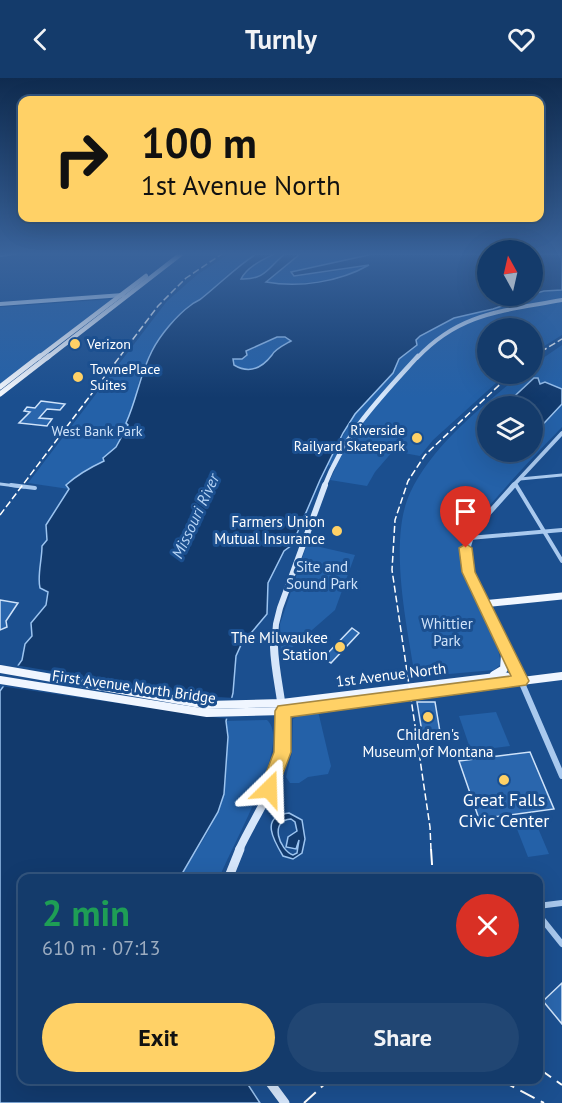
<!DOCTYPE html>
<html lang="en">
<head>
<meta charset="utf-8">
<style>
  :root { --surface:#143b6b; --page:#214673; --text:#f1f3f6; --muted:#9dadc1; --line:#33557e; --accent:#ffd166 }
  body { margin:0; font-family:"PT Sans",sans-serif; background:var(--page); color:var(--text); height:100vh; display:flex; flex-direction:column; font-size:22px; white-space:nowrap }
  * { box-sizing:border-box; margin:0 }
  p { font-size:20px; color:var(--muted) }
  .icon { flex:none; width:33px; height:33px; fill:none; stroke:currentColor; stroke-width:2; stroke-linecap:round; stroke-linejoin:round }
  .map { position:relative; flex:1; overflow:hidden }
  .drawer { position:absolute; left:18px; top:796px; width:525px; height:210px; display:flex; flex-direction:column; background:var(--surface); border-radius:12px; box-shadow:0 6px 24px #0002,0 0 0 2px var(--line) }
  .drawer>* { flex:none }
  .banner { position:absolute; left:18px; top:18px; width:526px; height:126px; border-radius:12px; box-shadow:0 6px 24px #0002,0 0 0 2px var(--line); background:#ffd166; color:#111; overflow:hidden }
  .needle { width:39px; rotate:352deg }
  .buttons { position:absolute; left:477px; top:162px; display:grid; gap:12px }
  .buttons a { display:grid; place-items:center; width:66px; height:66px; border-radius:50%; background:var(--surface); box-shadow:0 6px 24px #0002,0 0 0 2px var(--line); font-size:30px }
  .pin { position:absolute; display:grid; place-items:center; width:51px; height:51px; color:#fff; margin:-62px -26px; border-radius:50% 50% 50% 0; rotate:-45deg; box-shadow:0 0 6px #0007 }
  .pin .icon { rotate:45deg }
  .me { position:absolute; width:66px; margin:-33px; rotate:22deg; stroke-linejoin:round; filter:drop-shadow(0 0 4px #0008) }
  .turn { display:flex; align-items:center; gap:21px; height:126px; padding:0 24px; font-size:27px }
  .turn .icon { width:78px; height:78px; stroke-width:2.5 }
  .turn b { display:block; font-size:42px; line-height:51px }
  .round { display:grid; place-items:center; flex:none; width:63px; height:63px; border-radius:32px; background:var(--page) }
  .overview { display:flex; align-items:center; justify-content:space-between; height:102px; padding:0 24px }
  h1 { font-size:36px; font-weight:700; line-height:45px; color:#1e9e55 }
  .action { display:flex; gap:12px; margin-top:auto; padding:12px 24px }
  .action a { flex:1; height:69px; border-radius:36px; background:var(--accent); color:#111; font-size:24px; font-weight:700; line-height:69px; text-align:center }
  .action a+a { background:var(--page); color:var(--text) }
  header { display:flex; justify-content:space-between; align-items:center; height:78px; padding:0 24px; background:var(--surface); font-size:27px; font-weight:700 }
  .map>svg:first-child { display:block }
  .green { fill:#2461a8; fill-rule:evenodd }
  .water { fill:#123a6d; stroke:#9cc4f0; stroke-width:1.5; fill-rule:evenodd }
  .pier { fill:#1b4f8f }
  .building { fill:#2a66ad; stroke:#cfe3fa; stroke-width:1.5 }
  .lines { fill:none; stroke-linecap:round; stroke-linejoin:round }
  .minor-far3 { stroke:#a9c9ee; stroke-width:2 }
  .minor-far2 { stroke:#a9c9ee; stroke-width:3 }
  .minor-far1 { stroke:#a9c9ee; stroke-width:4 }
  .minor { stroke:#a9c9ee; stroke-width:6 }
  .tertiary-far2 { stroke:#a9c9ee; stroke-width:4 }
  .tertiary-far1 { stroke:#a9c9ee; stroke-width:5 }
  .tertiary { stroke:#a9c9ee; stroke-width:6 }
  .secondary-far4 { stroke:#d6e6fa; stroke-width:4 }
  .secondary-far3 { stroke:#d6e6fa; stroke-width:4.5 }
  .secondary-far2 { stroke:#d6e6fa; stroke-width:6 }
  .secondary-far1 { stroke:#d6e6fa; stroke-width:8 }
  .secondary { stroke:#d6e6fa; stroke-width:9 }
  .primary-far1 { stroke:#f0f6ff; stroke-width:7 }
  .primary { stroke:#f0f6ff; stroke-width:8 }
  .trunk-far1 { stroke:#f8faff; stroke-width:4.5 }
  .trunk { stroke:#f8faff; stroke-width:5 }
  .rail-far1 { stroke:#fff; stroke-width:1.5; stroke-dasharray:7 3; stroke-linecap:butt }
  .rail { stroke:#fff; stroke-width:2; stroke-dasharray:16 7; stroke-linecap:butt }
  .route { fill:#ffd166; stroke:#a68842; stroke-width:1.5 }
  .poi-dot { fill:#ffd166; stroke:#1b4f8f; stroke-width:2 }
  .labels { text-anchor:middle; stroke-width:6; stroke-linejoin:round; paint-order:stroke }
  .far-poi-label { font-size:14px; fill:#fff; stroke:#1b4f8f; text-anchor:start }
  .far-park-label { font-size:14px; fill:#cfe3fa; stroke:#1b4f8f }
  .poi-label { font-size:15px; fill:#fff; stroke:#1b4f8f; text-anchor:end }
  .park-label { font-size:15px; fill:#cfe3fa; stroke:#1b4f8f }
  .street-label { font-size:15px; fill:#fff; stroke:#1b4f8f }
  .water-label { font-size:16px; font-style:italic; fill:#b5d3f5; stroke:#1b4f8f }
  .near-poi-label { font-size:18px; fill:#fff; stroke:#1b4f8f }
</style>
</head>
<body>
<header><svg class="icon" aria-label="back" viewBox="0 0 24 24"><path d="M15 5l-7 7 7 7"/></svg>Turnly<svg class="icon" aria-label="heart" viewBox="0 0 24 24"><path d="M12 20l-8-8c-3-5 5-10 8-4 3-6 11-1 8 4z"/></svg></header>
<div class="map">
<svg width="562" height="1025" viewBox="0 0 562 1025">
  <rect width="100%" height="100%" fill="#1b4f8f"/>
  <!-- green -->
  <g class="green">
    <polygon points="229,176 256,176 231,193 202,221 189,228 152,273 140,299 133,330 126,345 128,346 116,369 103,380 104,383 90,390 66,407 69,411 28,405 167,223 198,196"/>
    <path d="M274,176H285C267,189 266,202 240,201L260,183Z"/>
    <path d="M300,176H373L341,183L316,195L332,194L372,186C338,202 302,209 266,204Z"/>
    <polygon points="562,212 562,257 533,275 532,250 488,250 488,296 506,296 433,362 420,378 393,373 375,394 367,408 330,402 336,389 327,387 355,336 393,295 399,281 417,267 416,262 420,258 454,240 493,231 544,213"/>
    <polygon points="114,221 0,309 0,229"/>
    <path d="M277,259L290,261L292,263C287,267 283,269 279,271C263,282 259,303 234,287L233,281H242L247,277L246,273Z"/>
    <path d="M562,267V349C544,368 464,450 461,469C459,488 468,506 476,522C483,539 502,570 500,587L494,592L415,599C407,548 388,463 410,415C433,366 482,329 521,296H532L533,287ZM488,328H532V374H488Z"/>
    <polygon points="307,466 355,477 335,532 281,579 280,546"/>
    <polygon points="318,633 331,688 328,696 308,699 299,705 290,705 286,699 292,675 293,641 304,635"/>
    <polygon points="496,634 510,668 471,673 459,638"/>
    <path d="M267,642C293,664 229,772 219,801H179C194,775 216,747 223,718C229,694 226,667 226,643Z"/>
    <polygon points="535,743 549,776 528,779 515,746"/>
  </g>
  <!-- water -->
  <g class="water">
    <path d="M256,176H274C262,182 247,189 241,201C266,202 268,189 285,176H300L266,204C299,210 339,204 369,187L294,198L291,194L373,176H487L488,218H531L493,231L454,240L420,258L416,262L417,267L399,281L393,295L355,336L343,355L320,402L292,467L284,473L268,505L267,536L241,567L236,578L233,615L226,643L228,659L224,716L218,734L179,801H22V1002H245L260,1025H0V613L22,582L25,566L32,558L31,545L46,527L48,514L40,510C37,498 42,482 42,468L47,462L46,447L69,411L66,407C78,396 89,390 104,383L103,380L116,369L128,347L126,345C137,321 140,296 152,273C160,257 177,237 191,227C194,224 199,223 202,220C224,202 235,190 256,176ZM277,259H285L291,263C286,266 275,271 272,277C262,290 249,296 234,287L233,281H242L247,277L246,273Z"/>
    <polygon points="533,176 562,176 562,212 544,213 533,216"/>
    <polygon points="534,300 538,300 540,306 545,304 562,311 562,326 533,357 532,328 519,326 515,328 504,328"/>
    <path d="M289,735L302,742L305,761L302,775L293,781L283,778C274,763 259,738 289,735ZM291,741L295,744L297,753L288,759L286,769L296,771L299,762L297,775L293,777C279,772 269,742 291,741Z"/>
  </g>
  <!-- pier -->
  <polygon class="pier" points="15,587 200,618 235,620 230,641 220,640 0,608"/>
  <!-- building -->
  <g class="building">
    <polygon points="41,323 65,326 60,332 47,331 39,340 52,341 47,348 19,345 30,334 24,333 27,329 35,330"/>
    <polygon points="0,522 18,525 6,543 7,549 0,552"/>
    <polygon points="352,550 359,555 331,585 323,580"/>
    <polygon points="417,624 435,624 440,654 422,654"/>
    <polygon points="530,674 554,731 479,741 459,683"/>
    <polygon points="562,905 562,946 543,923"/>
  </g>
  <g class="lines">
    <!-- minor-far3 -->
    <polyline class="minor-far3" points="0,178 16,176"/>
    <!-- minor-far2 -->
    <g class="minor-far2">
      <polyline points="520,401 562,397"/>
      <polyline points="515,405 517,409"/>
      <polyline points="0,406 24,409"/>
    </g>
    <!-- minor-far1 -->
    <g class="minor-far1">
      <polyline points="11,407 35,410"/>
      <polyline points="516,407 562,483"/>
      <polyline points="469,460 562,452"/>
    </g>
    <!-- minor -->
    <g class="minor">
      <polyline points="538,828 562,825"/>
      <polyline points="538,836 562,866"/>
    </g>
    <!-- tertiary-far2 -->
    <polyline class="tertiary-far2" points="512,409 562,355"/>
    <!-- tertiary-far1 -->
    <path class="tertiary-far1" d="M482,526C453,459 471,457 514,407"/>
    <!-- tertiary -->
    <polyline class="tertiary" points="521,603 562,698"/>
    <!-- secondary-far4 -->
    <g class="secondary-far4">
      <polyline points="0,226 123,217"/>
      <path d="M417,280C460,234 504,233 562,222"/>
    </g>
    <!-- secondary-far3 -->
    <path class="secondary-far3" d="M324,409C345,355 380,320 418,278"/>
    <!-- secondary-far2 -->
    <polyline class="secondary-far2" points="274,570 276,546 280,530 325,407"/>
    <!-- secondary-far1 -->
    <path class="secondary-far1" d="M239,772C256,735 284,700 284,656C284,627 275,598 274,569"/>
    <!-- secondary -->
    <g class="secondary">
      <polyline points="228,801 240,771"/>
      <polyline points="268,1002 285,1025"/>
    </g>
    <!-- primary-far1 -->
    <polyline class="primary-far1" points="504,570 482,526 562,518"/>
    <!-- primary -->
    <g class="primary">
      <polyline points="504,569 521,603"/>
      <polyline points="0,591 207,627 282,625 504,598 516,601"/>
      <polyline points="494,597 504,591 505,576"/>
      <polyline points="0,602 207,635 283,633 562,598"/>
    </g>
    <!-- trunk-far1 -->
    <g class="trunk-far1">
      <polyline points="38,280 146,198"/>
      <polyline points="47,280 181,176"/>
    </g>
    <!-- trunk -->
    <g class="trunk">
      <polyline points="0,309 40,278"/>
      <polyline points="0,316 49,278"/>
    </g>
    <!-- rail-far1 -->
    <g class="rail-far1">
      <polyline points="532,279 562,261"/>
      <polyline points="0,437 158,228 186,200 222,176"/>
      <polyline points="431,772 430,749 392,492 395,442 408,403 425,377 511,296"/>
    </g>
    <!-- rail -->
    <g class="rail">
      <polyline points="431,771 433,801"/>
      <polyline points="538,990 562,1007"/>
      <polyline points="500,1002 544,1025"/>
      <polyline points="304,1025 329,1002"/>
    </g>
  </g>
  <!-- sky -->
  <linearGradient id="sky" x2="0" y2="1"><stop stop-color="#0f2b4f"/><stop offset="0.55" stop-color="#39639b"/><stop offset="1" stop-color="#39639b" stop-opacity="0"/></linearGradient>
  <rect width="562" height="320" fill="url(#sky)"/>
  <!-- route -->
  <polygon class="route" points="466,466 472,470 475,494 529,603 526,607 291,639 291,674 275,717 269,719 263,717 260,711 274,674 275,633 278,628 511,598 462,494 459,470"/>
  <!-- markers -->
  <g class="poi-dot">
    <circle cx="75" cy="266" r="6"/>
    <circle cx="78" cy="299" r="6"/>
    <circle cx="417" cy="360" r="6"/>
    <circle cx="337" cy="453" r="6"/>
    <circle cx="340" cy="569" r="6"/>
    <circle cx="428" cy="639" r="6"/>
    <circle cx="504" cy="702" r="6"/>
  </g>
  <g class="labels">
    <!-- far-poi labels -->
    <g class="far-poi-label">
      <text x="87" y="271">Verizon</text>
      <text x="90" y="296">TownePlace<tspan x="90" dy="16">Suites</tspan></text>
      <text x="405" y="357" text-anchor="end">Riverside<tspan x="405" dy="16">Railyard Skatepark</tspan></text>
    </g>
    <!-- far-park labels -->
    <g class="far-park-label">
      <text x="97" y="358">West Bank Park</text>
    </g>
    <!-- poi labels -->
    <g class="poi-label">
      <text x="325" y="449">Farmers Union<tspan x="325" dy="17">Mutual Insurance</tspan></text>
      <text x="328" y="565">The Milwaukee<tspan x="328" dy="17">Station</tspan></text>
      <text x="428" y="662" text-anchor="middle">Children's<tspan x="428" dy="17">Museum of Montana</tspan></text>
    </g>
    <!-- park labels -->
    <g class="park-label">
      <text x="322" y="494">Site and<tspan x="322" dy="17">Sound Park</tspan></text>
      <text x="447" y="551">Whittier<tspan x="447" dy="17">Park</tspan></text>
    </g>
    <!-- street labels -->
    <g class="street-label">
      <text transform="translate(391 597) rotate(-7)" y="5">1st Avenue North</text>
      <text transform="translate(134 609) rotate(8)" y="5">First Avenue North Bridge</text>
    </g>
    <!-- water labels -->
    <g class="water-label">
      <text transform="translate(195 438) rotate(-65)" y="6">Missouri River</text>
    </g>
    <!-- near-poi labels -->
    <g class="near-poi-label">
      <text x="504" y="728">Great Falls<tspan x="504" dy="21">Civic Center</tspan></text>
    </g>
  </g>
</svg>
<div class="buttons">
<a><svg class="needle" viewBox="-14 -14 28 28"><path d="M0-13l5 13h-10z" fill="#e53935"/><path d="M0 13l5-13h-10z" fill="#9dadc1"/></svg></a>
<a><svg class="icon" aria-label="search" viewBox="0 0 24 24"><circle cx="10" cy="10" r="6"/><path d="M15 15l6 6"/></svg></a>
<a><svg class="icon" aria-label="layers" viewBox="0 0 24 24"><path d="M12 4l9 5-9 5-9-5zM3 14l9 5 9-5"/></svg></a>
</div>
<div class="pin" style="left:466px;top:470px;background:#d93025"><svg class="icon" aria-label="arrive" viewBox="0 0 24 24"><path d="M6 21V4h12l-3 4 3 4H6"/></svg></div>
<svg class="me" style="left:269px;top:711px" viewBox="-20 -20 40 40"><path d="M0-17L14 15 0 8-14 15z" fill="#ffd166" stroke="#fff" stroke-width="4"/></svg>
<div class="banner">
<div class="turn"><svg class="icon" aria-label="right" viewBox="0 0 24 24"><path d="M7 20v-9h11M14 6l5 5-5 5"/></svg><div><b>100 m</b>1st Avenue North</div></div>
</div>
<section class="drawer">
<div class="overview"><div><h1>2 min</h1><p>610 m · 07:13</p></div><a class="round" style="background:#d93025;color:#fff"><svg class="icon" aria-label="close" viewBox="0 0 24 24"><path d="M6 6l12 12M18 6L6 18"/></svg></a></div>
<div class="action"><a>Exit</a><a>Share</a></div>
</section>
</div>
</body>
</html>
